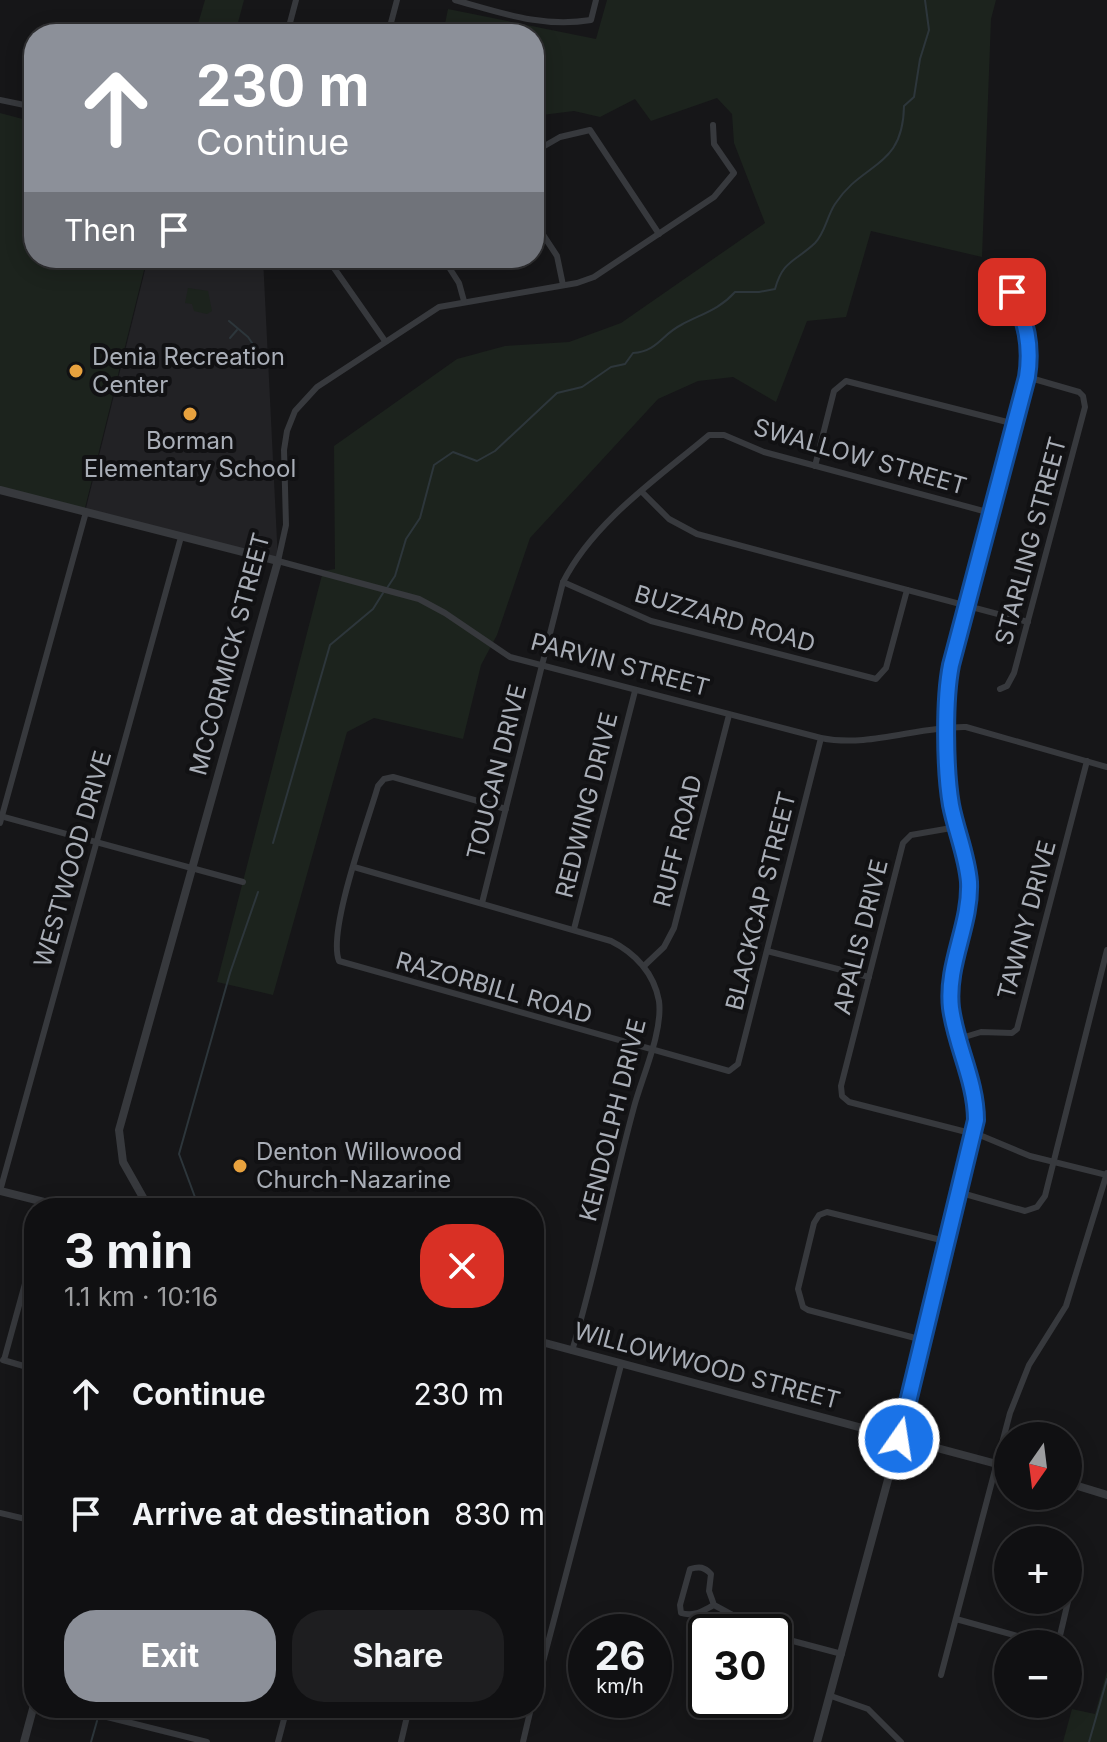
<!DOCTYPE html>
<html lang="en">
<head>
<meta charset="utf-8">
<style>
  :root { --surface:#101012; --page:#1e1e20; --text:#f1f3f6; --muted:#9c9d9f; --line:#303032; --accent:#8c9099 }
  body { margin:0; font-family:Inter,sans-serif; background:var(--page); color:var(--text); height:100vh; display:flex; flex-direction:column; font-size:30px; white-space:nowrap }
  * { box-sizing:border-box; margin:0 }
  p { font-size:26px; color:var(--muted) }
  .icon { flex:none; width:44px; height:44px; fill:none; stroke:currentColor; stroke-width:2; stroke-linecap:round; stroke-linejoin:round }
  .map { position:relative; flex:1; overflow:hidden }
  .panel { position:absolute; left:24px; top:1198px; width:520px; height:520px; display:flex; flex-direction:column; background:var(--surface); border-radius:32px; box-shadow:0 4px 20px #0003,0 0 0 2px var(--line) }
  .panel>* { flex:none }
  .top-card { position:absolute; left:24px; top:24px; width:520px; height:244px; border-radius:32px; box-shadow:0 4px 20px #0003,0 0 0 2px var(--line); background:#8c9099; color:#fff; overflow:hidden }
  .needle { width:52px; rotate:194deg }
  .tools { position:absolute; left:994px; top:1422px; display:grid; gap:16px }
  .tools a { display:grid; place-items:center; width:88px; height:88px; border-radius:50%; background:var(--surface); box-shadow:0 4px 20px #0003,0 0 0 2px var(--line); font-size:40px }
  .speed { position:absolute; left:568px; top:1614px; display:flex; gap:16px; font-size:40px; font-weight:700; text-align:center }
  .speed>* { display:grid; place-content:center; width:104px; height:104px; border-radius:50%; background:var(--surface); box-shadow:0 4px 20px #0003,0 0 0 2px var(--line); line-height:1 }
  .speed small { font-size:20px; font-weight:400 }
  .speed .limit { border:4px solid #111; border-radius:12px; background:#fff; color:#111 }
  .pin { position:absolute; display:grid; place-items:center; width:68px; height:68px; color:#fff; margin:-34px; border-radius:16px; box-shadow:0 4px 12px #0006 }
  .me { position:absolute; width:88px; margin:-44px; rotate:13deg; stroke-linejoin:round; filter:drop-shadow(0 0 6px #0008) }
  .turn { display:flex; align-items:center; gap:28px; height:168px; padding:0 40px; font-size:36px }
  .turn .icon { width:104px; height:104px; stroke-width:2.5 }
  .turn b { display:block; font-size:56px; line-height:68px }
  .then { display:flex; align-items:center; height:76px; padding:0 40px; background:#0003; gap:16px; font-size:30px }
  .round { display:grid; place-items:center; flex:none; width:84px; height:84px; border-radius:32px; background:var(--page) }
  .head { display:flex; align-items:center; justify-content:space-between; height:136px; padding:0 40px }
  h1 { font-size:48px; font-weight:700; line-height:60px }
  .cta { display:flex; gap:16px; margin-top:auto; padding:16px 40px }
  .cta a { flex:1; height:92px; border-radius:32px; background:var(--accent); color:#fff; font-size:32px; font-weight:700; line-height:92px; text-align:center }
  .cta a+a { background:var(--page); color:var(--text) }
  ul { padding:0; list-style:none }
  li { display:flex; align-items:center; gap:24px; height:120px; padding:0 40px }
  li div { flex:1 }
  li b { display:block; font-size:30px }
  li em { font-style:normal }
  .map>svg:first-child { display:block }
  .built { fill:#222225 }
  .green { fill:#1c231d }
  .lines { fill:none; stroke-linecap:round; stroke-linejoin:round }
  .stream { stroke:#2d363b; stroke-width:2 }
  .minor { stroke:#37393d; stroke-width:6 }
  .tertiary { stroke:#37393d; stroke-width:8 }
  .route-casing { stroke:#114b97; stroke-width:20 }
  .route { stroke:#1a73e8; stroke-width:14 }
  .poi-dot { fill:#e8a23e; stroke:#111113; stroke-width:3 }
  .labels { text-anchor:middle; stroke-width:8; stroke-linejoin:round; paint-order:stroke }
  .poi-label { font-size:24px; fill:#a9aeb7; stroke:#111113; text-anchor:start }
  .street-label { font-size:24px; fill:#a9aeb7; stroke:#111113 }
</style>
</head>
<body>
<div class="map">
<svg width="1107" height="1742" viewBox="0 0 1107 1742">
  <rect width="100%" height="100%" fill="#161618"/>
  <!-- built -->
  <polygon class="built" points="148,258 263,258 278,561 85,512"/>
  <!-- green -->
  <g class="green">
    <polygon points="205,0 244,0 235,34 195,34"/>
    <polygon points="607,0 996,0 991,19 982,257 871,231 846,317 807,321 776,402 733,377 698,381 658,399 530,538 497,635 481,665 463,739 374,718 347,732 273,995 217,982 323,571 335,569 334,446 457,359 505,346 569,342 621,323 765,223 734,143 732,114 717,98 651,121 635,99 600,117 574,111 534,116 534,34 443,34 448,9 596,39"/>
    <polygon points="0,113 34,122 34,258 147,258 84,512 0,490"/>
    <polygon points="188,288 208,291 212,311 207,314 194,311 192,304 185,303"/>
    <polygon points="1107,1671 1107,1742 1063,1742 1072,1709 1095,1714"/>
  </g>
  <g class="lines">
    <!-- stream -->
    <g class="stream">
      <polyline points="229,321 248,337 261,356"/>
      <polyline points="230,338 237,330"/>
      <path d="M387,588L395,576L406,539L420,518L434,465L453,452L477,461L495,451L557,393L582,387L611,367L625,364L633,353C658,351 661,335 681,325C701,314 719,310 735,292H759L775,289C783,260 795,262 815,243C825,233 827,216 835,204C863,161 903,169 904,106L914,97L920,59L929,30L925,0"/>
      <polyline points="273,843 330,645 373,609 383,593"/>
      <polyline points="199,1208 179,1154 230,973 258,892"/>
      <polyline points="100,1710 100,1708"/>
      <polyline points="91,1742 97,1721"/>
      <polyline points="1089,1742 1107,1679"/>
    </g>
    <!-- minor -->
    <g class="minor">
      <path d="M455,0C502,13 542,28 591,20L596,0"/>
      <polyline points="287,34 296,0"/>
      <polyline points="388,34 397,0"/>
      <polyline points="0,100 34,107"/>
      <path d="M713,125L714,144L734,173L714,197L594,277L577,283L439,307L317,387L295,411L287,431L284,450L286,525L278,561L419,599L445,613L510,657L821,738C869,748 918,726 966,727L1107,767"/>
      <polyline points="534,152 560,137 590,130 659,234"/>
      <polyline points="534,221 557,256 563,285"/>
      <polyline points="327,258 385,341"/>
      <polyline points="443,258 459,283 464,301"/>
      <polyline points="815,466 834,391 846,381 1015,424"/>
      <polyline points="642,492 669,519 697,534 1028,622"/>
      <polyline points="563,582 651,621 876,679 886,668 907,590"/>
      <polyline points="1000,689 1007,686 1014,673 1085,407 1083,396 1079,392 1027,377"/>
      <path d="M506,809L393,777L384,779L378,786C368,821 327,931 339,961L729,1071L738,1064L821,738"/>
      <polyline points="0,816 243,882"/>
      <polyline points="0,823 86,512"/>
      <polyline points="957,827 911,835 903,843 841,1086 842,1096 849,1102 982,1136 1030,1156 1107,1175"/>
      <path d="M354,867L611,941C635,953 654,973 659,1001C663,1032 642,1077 634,1107C612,1188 596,1271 572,1351"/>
      <path d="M482,903L563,582C594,521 658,478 709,435H724L764,452L991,513"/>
      <polyline points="574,929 635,691"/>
      <polyline points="767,951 869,977"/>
      <polyline points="644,966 664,947 674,928 729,715"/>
      <polyline points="958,1039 981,1032 1012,1033 1017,1029 1087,761"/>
      <polyline points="0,1191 181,537"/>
      <path d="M958,1192L974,1133L976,1109L951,1004L952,972L966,910L969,883L949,790L947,681L1027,377C1032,345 1026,321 1012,292"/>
      <polyline points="923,1340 808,1310 803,1307 798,1289 814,1223 819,1215 827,1212 945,1241"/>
      <polyline points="3,1360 34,1369"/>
      <polyline points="4,1360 34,1251"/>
      <polyline points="899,1439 958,1192 1025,1211 1037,1207 1045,1196 1107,950"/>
      <polyline points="0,1513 34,1521"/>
      <path d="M714,1605C702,1611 694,1617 681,1613L680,1605L690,1569C700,1566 704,1567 711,1574L709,1591L714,1605L764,1632"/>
      <polyline points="956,1619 1046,1644"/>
      <polyline points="774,1636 842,1654"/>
      <polyline points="1058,1644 1070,1593"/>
      <polyline points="941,1675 1010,1413 1029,1365 1066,1306 1107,1173"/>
      <polyline points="534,1696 621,1365"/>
      <polyline points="831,1696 868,1709 901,1742"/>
      <polyline points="71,1708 207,1742"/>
      <polyline points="278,1742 287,1708"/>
      <polyline points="401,1742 409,1708"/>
      <polyline points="523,1742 531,1708"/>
    </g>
    <!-- tertiary -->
    <g class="tertiary">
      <polyline points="0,490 278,561 119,1130 123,1162 149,1208"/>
      <polyline points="0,1191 68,1208"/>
      <polyline points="534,1340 1008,1467"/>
      <polyline points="1068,1483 1107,1495"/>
      <polyline points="24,1742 34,1705"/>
      <polyline points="817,1742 899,1439"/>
    </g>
  </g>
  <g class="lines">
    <defs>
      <path id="route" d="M899,1439L976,1120C976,1081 956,1046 951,1008C946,964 971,925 969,882C967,856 956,831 951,805C945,770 944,700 951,665L1027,377C1032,345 1026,321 1012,292"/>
    </defs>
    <!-- route casing -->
    <use href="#route" class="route-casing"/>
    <!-- route -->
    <use href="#route" class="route"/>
  </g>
  <!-- markers -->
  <g class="poi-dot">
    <circle cx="76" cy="371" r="8"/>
    <circle cx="190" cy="414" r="8"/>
    <circle cx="240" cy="1166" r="8"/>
  </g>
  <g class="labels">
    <!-- poi labels -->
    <g class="poi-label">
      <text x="92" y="365">Denia Recreation<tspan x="92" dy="28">Center</tspan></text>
      <text x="190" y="449" text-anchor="middle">Borman<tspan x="190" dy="28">Elementary School</tspan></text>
      <text x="256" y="1160">Denton Willowood<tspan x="256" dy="28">Church-Nazarine</tspan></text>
    </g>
    <!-- street labels -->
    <g class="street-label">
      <text transform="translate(860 457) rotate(16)" y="8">SWALLOW STREET</text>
      <text transform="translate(1031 541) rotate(-75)" y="8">STARLING STREET</text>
      <text transform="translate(725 619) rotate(16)" y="8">BUZZARD ROAD</text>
      <text transform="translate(230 654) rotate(-75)" y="8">MCCORMICK STREET</text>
      <text transform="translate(620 665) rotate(15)" y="8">PARVIN STREET</text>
      <text transform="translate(497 772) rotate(-76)" y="8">TOUCAN DRIVE</text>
      <text transform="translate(587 805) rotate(-76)" y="8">REDWING DRIVE</text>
      <text transform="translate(678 841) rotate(-76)" y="8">RUFF ROAD</text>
      <text transform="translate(73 859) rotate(-74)" y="8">WESTWOOD DRIVE</text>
      <text transform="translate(761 901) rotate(-76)" y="8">BLACKCAP STREET</text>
      <text transform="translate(1027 920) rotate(-75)" y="8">TAWNY DRIVE</text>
      <text transform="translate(861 937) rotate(-76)" y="8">APALIS DRIVE</text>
      <text transform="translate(494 988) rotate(16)" y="8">RAZORBILL ROAD</text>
      <text transform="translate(613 1120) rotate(-76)" y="8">KENDOLPH DRIVE</text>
      <text transform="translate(707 1366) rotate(15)" y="8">WILLOWWOOD STREET</text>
    </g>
  </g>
</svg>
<div class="tools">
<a><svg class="needle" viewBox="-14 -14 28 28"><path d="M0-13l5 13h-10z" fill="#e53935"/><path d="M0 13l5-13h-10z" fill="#9c9d9f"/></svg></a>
<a>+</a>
<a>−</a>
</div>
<div class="speed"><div>26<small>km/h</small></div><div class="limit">30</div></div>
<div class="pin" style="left:1012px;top:292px;background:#d93025"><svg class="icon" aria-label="arrive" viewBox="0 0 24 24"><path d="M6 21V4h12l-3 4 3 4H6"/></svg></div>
<svg class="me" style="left:899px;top:1439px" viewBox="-20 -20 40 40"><circle r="17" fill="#1a73e8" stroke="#fff" stroke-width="3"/><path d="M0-11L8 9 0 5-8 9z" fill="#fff"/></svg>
<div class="top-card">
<div class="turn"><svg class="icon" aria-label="ahead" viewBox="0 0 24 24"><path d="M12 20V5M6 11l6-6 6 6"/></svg><div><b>230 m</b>Continue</div></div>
<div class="then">Then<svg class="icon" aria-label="arrive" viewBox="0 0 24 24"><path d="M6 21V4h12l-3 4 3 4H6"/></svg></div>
</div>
<section class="panel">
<div class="head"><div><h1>3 min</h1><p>1.1 km · 10:16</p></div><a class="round" style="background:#d93025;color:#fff"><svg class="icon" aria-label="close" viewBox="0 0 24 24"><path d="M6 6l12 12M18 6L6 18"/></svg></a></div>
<ul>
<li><svg class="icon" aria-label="ahead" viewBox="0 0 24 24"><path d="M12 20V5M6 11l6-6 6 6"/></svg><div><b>Continue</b></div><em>230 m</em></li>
<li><svg class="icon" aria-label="arrive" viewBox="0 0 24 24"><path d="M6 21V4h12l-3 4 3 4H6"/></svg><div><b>Arrive at destination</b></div><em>830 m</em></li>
</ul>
<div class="cta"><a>Exit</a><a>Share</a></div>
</section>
</div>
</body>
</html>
